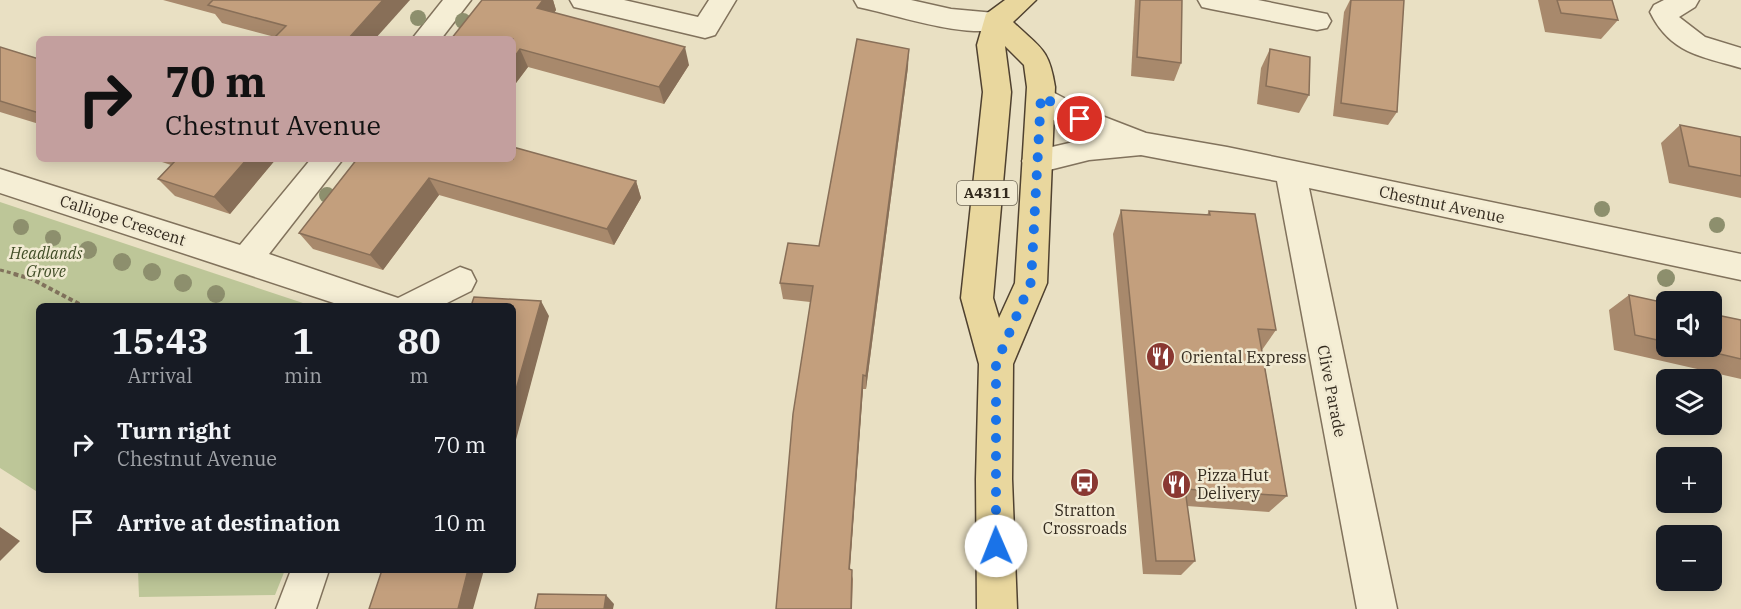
<!DOCTYPE html>
<html lang="en">
<head>
<meta charset="utf-8">
<style>
  :root { --surface:#171b24; --page:#242831; --text:#f1f3f6; --muted:#9ea1a6 }
  body { margin:0; font-family:"IBM Plex Serif",serif; background:var(--page); color:var(--text); height:100vh; display:flex; flex-direction:column; font-size:22px; white-space:nowrap }
  * { box-sizing:border-box; margin:0 }
  p { font-size:20px; color:var(--muted) }
  .icon { flex:none; width:33px; height:33px; fill:none; stroke:currentColor; stroke-width:2; stroke-linecap:round; stroke-linejoin:round }
  .map { position:relative; flex:1; overflow:hidden }
  .details { position:absolute; left:36px; top:303px; width:480px; height:270px; display:flex; flex-direction:column; background:var(--surface); border-radius:9px; box-shadow:0 3px 15px #0003 }
  .details>* { flex:none }
  .top-card { position:absolute; left:36px; top:36px; width:480px; height:126px; border-radius:9px; box-shadow:0 3px 15px #0003; background:#c39f9e; color:#111; overflow:hidden }
  .buttons { position:absolute; left:1656px; top:291px; display:grid; gap:12px }
  .buttons a { display:grid; place-items:center; width:66px; height:66px; border-radius:9px; background:var(--surface); box-shadow:0 3px 15px #0003; font-size:30px }
  .pin { position:absolute; display:grid; place-items:center; width:51px; height:51px; color:#fff; margin:-26px; border:3px solid #fff; border-radius:50%; box-shadow:0 2px 6px #0007 }
  .me { position:absolute; width:66px; margin:-33px; rotate:359deg; stroke-linejoin:round; filter:drop-shadow(0 0 4px #0008) }
  .turn { display:flex; align-items:center; gap:21px; height:126px; padding:0 30px; font-size:27px }
  .turn .icon { width:78px; height:78px; stroke-width:2.5 }
  .turn b { display:block; font-size:42px; line-height:51px }
  .eta { display:flex; justify-content:space-evenly; align-items:center; height:102px; text-align:center }
  .eta b { font-size:36px; font-weight:800; line-height:42px }
  ul { padding:0; list-style:none }
  li { display:flex; align-items:center; gap:18px; height:78px; padding:0 30px }
  li div { flex:1 }
  li b { display:block; font-size:22px }
  li em { font-style:normal }
  .map>svg:first-child { display:block }
  .green { fill:#bdc698 }
  .lines { fill:none; stroke-linecap:round; stroke-linejoin:round }
  .minor-casing { stroke:#81725c; stroke-width:3 }
  .major-casing { stroke:#4f4130; stroke-width:3 }
  .path-far1 { stroke:#81725c; stroke-width:3; stroke-dasharray:4 3; stroke-linecap:butt }
  .path { stroke:#81725c; stroke-width:4; stroke-dasharray:4.5 3; stroke-linecap:butt }
  .minor { fill:#f5eed5; fill-rule:evenodd }
  .major { fill:#e9d79e; fill-rule:evenodd }
  .tree { fill:#8d8f6d }
  .wall { fill:#a8896c }
  .shaded-wall { fill:#886f58 }
  .building { fill:#c39f7d; stroke:#886f58; stroke-width:1.5 }
  .route { stroke:#1a73e8; stroke-width:10; stroke-dasharray:0 18 }
  .labels { text-anchor:middle; stroke-width:5; stroke-linejoin:round; paint-order:stroke }
  .shield { fill:#f1ead2; stroke:#6c6454; stroke-width:1.5 }
  .shield-label { font-size:15px; font-weight:bold; fill:#332a1e }
  .street-label { font-size:16px; fill:#332a1e; stroke:#f1ead2 }
  .park-label { font-size:16px; font-style:italic; fill:#414d27; stroke:#f1ead2 }
  .poi-label { font-size:16px; fill:#332a1e; stroke:#f1ead2; text-anchor:start }
</style>
</head>
<body>
<div class="map">
<svg width="1741" height="609" viewBox="0 0 1741 609">
  <rect width="100%" height="100%" fill="#e9e0c3"/>
  <!-- green -->
  <g class="green">
    <polygon points="0,202 312,306 39,306 39,493 0,468"/>
    <polygon points="138,570 285,570 275,595 139,597"/>
  </g>
  <g class="lines">
    <defs>
      <g id="minor">
        <polygon points="443,0 471,0 441,39 412,39"/>
        <polygon points="570,0 624,0 698,17 709,0 736,0 715,35 705,38 583,9 574,7"/>
        <path d="M854,0H911L951,9L1006,14L1010,21L1006,28C968,39 906,18 867,9L858,7Z"/>
        <polygon points="1198,0 1258,0 1317,12 1327,14 1331,21 1327,28 1317,30 1211,9 1202,7"/>
        <path d="M1664,0H1699L1695,7L1679,17L1705,37L1741,48V68C1700,56 1670,53 1650,12L1654,5Z"/>
        <path d="M1041,86L1089,111L1146,133L1227,147L1741,254V280L1309,188L1397,609H1357L1277,181L1141,155L1089,160L1037,173L1026,169L1022,161L1026,153L1095,137C1074,129 1038,118 1027,97L1031,89Z"/>
        <polygon points="311,159 343,159 269,254 398,298 460,267 471,271 476,281 471,291 441,306 343,306 0,193 0,169 240,245"/>
        <polygon points="291,570 329,570 316,609 276,609"/>
      </g>
      <path id="major" d="M1005,0H1036L1013,22C1040,48 1049,48 1055,87L1047,283L1013,364L1012,479L1017,609H977L976,479L979,364L961,298L983,92L977,45L986,14ZM1005,46L1024,65L1027,87L1015,283L999,318L993,298L1011,92Z"/>
    </defs>
    <!-- minor casing -->
    <use href="#minor" class="minor-casing"/>
    <!-- major casing -->
    <use href="#major" class="major-casing"/>
    <!-- path-far1 -->
    <polyline class="path-far1" points="0,270 19,275"/>
    <!-- path -->
    <polyline class="path" points="14,274 32,279 83,306"/>
    <!-- minor -->
    <use href="#minor" class="minor"/>
    <!-- major -->
    <use href="#major" class="major"/>
  </g>
  <!-- trees -->
  <g class="tree">
    <circle cx="418" cy="18" r="8"/>
    <circle cx="463" cy="21" r="8"/>
    <circle cx="327" cy="195" r="8"/>
    <circle cx="1602" cy="209" r="8"/>
    <circle cx="1717" cy="225" r="8"/>
    <circle cx="21" cy="227" r="8"/>
    <circle cx="53" cy="238" r="8"/>
    <circle cx="88" cy="250" r="9"/>
    <circle cx="122" cy="262" r="9"/>
    <circle cx="152" cy="272" r="9"/>
    <circle cx="1666" cy="278" r="9"/>
    <circle cx="183" cy="283" r="9"/>
    <circle cx="216" cy="294" r="9"/>
  </g>
  <!-- wall -->
  <g class="wall">
    <polygon points="163,0 410,0 275,37 222,23 215,14"/>
    <polygon points="482,0 553,0 556,10 554,13 689,65 664,104 528,67 513,87 513,39"/>
    <polygon points="1135,0 1182,0 1181,63 1174,81 1131,76"/>
    <polygon points="1350,0 1404,0 1397,112 1388,125 1333,116 1344,12"/>
    <polygon points="1538,0 1612,0 1618,20 1601,39 1545,32"/>
    <polygon points="0,47 39,59 39,124 0,112"/>
    <polygon points="1270,49 1309,95 1299,113 1257,104 1261,68"/>
    <polygon points="908,67 866,389 863,389 850,569 853,579 852,609 776,609 810,302 783,299 780,283 819,246"/>
    <polygon points="1680,125 1741,137 1741,198 1669,183 1661,143"/>
    <polygon points="153,159 276,159 230,214 175,196 158,179 171,165"/>
    <polygon points="357,159 636,181 641,198 614,245 439,195 383,270 313,249 299,233"/>
    <polygon points="1121,210 1207,215 1209,211 1276,330 1262,350 1287,496 1269,512 1187,506 1195,561 1181,575 1143,574 1113,234"/>
    <polygon points="1629,295 1666,303 1666,346 1712,346 1741,320 1741,379 1614,350 1609,310"/>
  </g>
  <!-- shaded-wall -->
  <g class="shaded-wall">
    <polygon points="383,0 410,0 375,39 348,39"/>
    <polygon points="543,0 553,0 556,10 544,27 537,8"/>
    <polygon points="685,47 689,65 664,104 659,87"/>
    <polygon points="520,49 528,67 513,87 513,59"/>
    <polygon points="909,49 908,67 866,389 866,376"/>
    <polygon points="247,159 276,159 230,214 214,197"/>
    <polygon points="429,178 439,195 383,270 370,255"/>
    <polygon points="636,181 641,198 614,245 607,229"/>
    <polygon points="541,301 549,316 513,451 513,400"/>
    <polygon points="863,375 863,389 849,579 849,569"/>
    <polygon points="0,527 20,541 0,561"/>
    <polygon points="468,570 484,570 473,609 458,609"/>
    <polygon points="852,570 852,609 851,609"/>
    <polygon points="606,595 614,604 613,609 604,609"/>
  </g>
  <!-- building -->
  <g class="building">
    <polygon points="213,0 383,0 348,39 273,39 286,26 208,5"/>
    <polygon points="482,0 543,0 537,8 685,47 659,87 520,49 513,59 513,39 451,39"/>
    <polygon points="1140,0 1182,0 1181,63 1137,57"/>
    <polygon points="1351,0 1404,0 1397,112 1341,103"/>
    <polygon points="1557,0 1612,0 1618,20 1561,13"/>
    <polygon points="857,39 909,49 866,376 863,375 849,569 852,570 851,609 776,609 793,414 813,286 780,283 788,243 819,246"/>
    <polygon points="0,47 39,59 39,113 0,101"/>
    <polygon points="1270,49 1310,57 1309,95 1266,86"/>
    <polygon points="1680,125 1741,137 1741,176 1689,166"/>
    <polygon points="513,147 636,181 607,229 429,178 370,255 299,233 357,159 513,159"/>
    <polygon points="177,159 247,159 214,197 158,179"/>
    <polygon points="1121,210 1210,215 1209,211 1255,214 1276,330 1258,329 1287,496 1185,489 1195,561 1156,561"/>
    <polygon points="1629,295 1666,303 1666,342 1635,335"/>
    <polygon points="474,297 541,301 513,400 513,306 471,306"/>
    <polygon points="1712,314 1741,320 1741,359 1686,346 1712,346"/>
    <polygon points="382,570 468,570 458,609 369,609"/>
    <polygon points="538,594 606,595 604,609 535,609"/>
  </g>
  <g class="lines">
    <!-- route -->
    <polyline class="route" points="996,546 996,364 1031,282 1041,96 1080,119"/>
  </g>
  <!-- icons -->
  <defs>
    <symbol id="restaurant-disc" viewBox="-11 -11 22 22"><circle r="9.5" fill="#8a3832" stroke="#f1ead2"/><path d="M-5-6h1v4h1v-4h1v4h1v-4h1v5L-1.5 .5V6h-2V.5L-5-1ZM5-6V6H3V1.5H1.5Q1.5-4 5-6Z" fill="#fff"/></symbol>
    <symbol id="bus-disc" viewBox="-11 -11 22 22"><circle r="9.5" fill="#8a3832" stroke="#f1ead2"/><path d="M-5-6H5V4H4V6H2V4H-2V6H-4V4H-5ZM-3.5-4V0h7V-4ZM-3.5 1.2v1.5H-2V1.2ZM2 1.2v1.5H3.5V1.2Z" fill="#fff"/></symbol>
  </defs>
  <g fill-rule="evenodd">
    <use href="#restaurant-disc" x="1144" y="340" width="33" height="33"/>
    <use href="#bus-disc" x="1068" y="466" width="33" height="33"/>
    <use href="#restaurant-disc" x="1160" y="468" width="33" height="33"/>
  </g>
  <g class="labels">
    <!-- shield labels -->
    <rect class="shield" x="957" y="181" width="60" height="24" rx="4.5"/>
    <g class="shield-label">
      <text x="987" y="198">A4311</text>
    </g>
    <!-- street labels -->
    <g class="street-label">
      <text transform="translate(1442 204) rotate(12)" y="6">Chestnut Avenue</text>
      <text transform="translate(123 220) rotate(18)" y="6">Calliope Crescent</text>
      <text transform="translate(1332 391) rotate(79)" y="6">Clive Parade</text>
    </g>
    <!-- park labels -->
    <g class="park-label">
      <text x="46" y="259">Headlands<tspan x="46" dy="18">Grove</tspan></text>
    </g>
    <!-- poi labels -->
    <g class="poi-label">
      <text x="1181" y="363">Oriental Express</text>
      <text x="1197" y="481">Pizza Hut<tspan x="1197" dy="18">Delivery</tspan></text>
      <text x="1085" y="516" text-anchor="middle">Stratton<tspan x="1085" dy="18">Crossroads</tspan></text>
    </g>
  </g>
</svg>
<div class="buttons">
<a><svg class="icon" aria-label="sound" viewBox="0 0 24 24"><path d="M4 9h4l5-4v14l-5-4H4zM17 9q2 3 0 6"/></svg></a>
<a><svg class="icon" aria-label="layers" viewBox="0 0 24 24"><path d="M12 4l9 5-9 5-9-5zM3 14l9 5 9-5"/></svg></a>
<a>+</a>
<a>−</a>
</div>
<div class="pin" style="left:1080px;top:119px;background:#d93025"><svg class="icon" aria-label="arrive" viewBox="0 0 24 24"><path d="M6 21V4h12l-3 4 3 4H6"/></svg></div>
<svg class="me" style="left:996px;top:546px" viewBox="-20 -20 40 40"><circle r="19" fill="#fff"/><path d="M0-13L10 11 0 6-10 11z" fill="#1a73e8"/></svg>
<div class="top-card">
<div class="turn"><svg class="icon" aria-label="right" viewBox="0 0 24 24"><path d="M7 20v-9h11M14 6l5 5-5 5"/></svg><div><b>70 m</b>Chestnut Avenue</div></div>
</div>
<section class="details">
<div class="eta">
<div><b>15:43</b><p>Arrival</p></div>
<div><b>1</b><p>min</p></div>
<div><b>80</b><p>m</p></div>
</div>
<ul>
<li><svg class="icon" aria-label="right" viewBox="0 0 24 24"><path d="M7 20v-9h11M14 6l5 5-5 5"/></svg><div><b>Turn right</b><p>Chestnut Avenue</p></div><em>70 m</em></li>
<li><svg class="icon" aria-label="arrive" viewBox="0 0 24 24"><path d="M6 21V4h12l-3 4 3 4H6"/></svg><div><b>Arrive at destination</b></div><em>10 m</em></li>
</ul>
</section>
</div>
</body>
</html>
